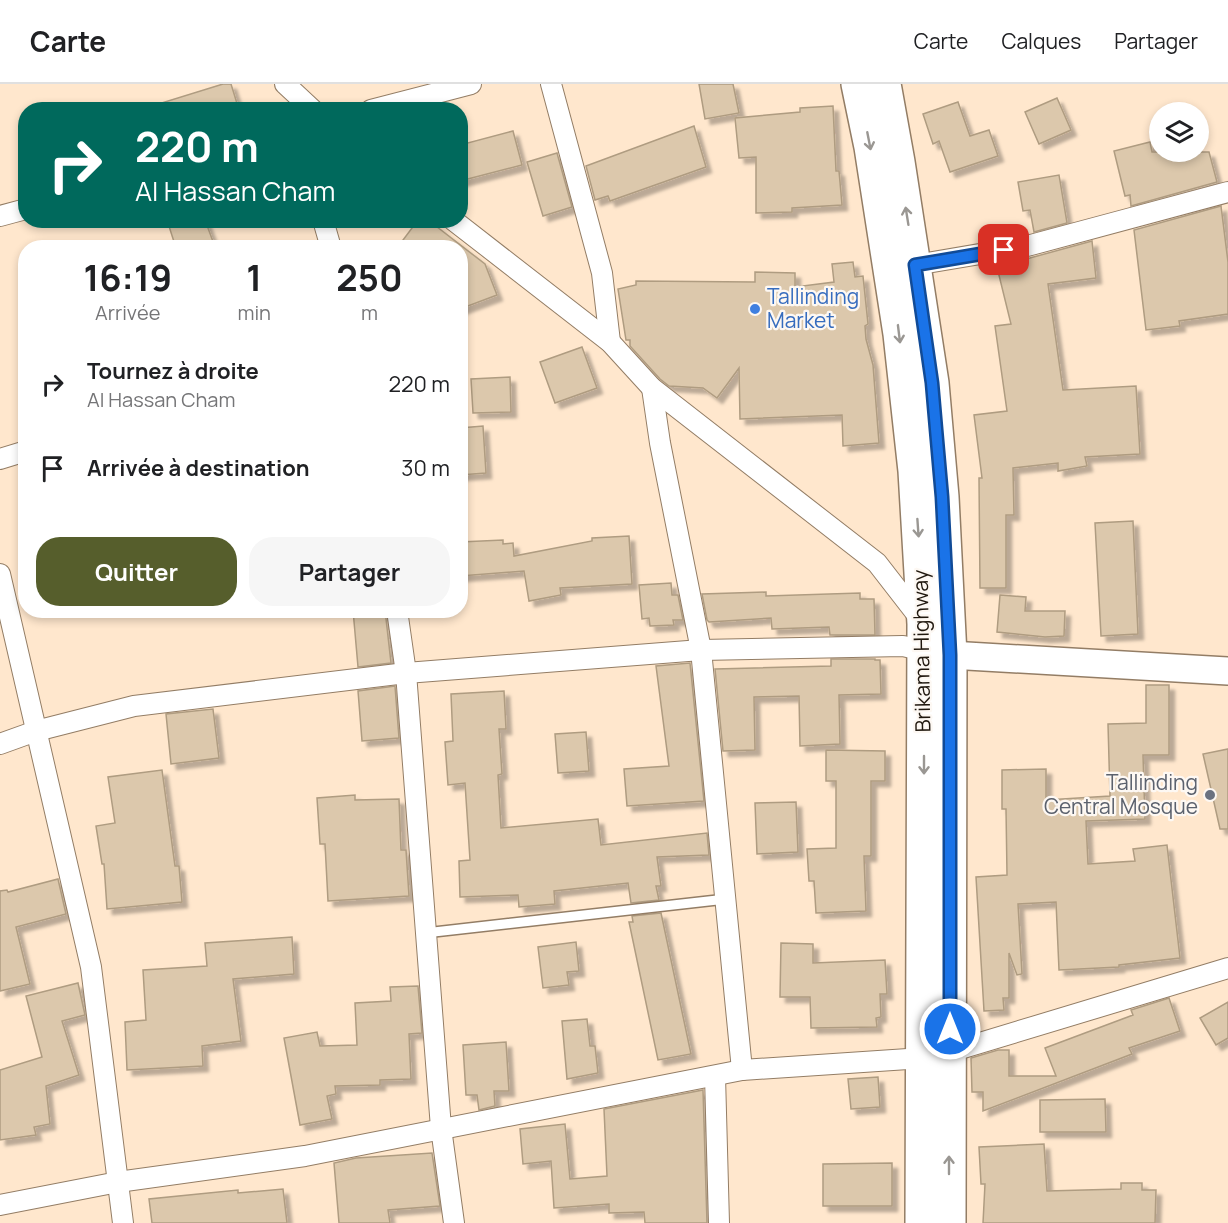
<!DOCTYPE html>
<html lang="fr">
<head>
<meta charset="utf-8">
<style>
  :root { --surface:#fff; --page:#f6f6f6; --text:#202124; --muted:#757577; --line:#e0e0e0; --accent:#565e2c }
  body { margin:0; font-family:Manrope,sans-serif; background:var(--page); color:var(--text); height:100vh; display:flex; flex-direction:column; font-size:22px; white-space:nowrap }
  * { box-sizing:border-box; margin:0 }
  p { font-size:20px; color:var(--muted) }
  .icon { flex:none; width:33px; height:33px; fill:none; stroke:currentColor; stroke-width:2; stroke-linecap:round; stroke-linejoin:round }
  .map { position:relative; flex:1; overflow:hidden }
  .sheet { position:absolute; left:18px; top:156px; width:450px; height:378px; display:flex; flex-direction:column; background:var(--surface); border-radius:24px; box-shadow:0 3px 9px #0003 }
  .sheet>* { flex:none }
  .guide { position:absolute; left:18px; top:18px; width:450px; height:126px; border-radius:24px; box-shadow:0 3px 9px #0003; background:#00695c; color:#fff; overflow:hidden }
  .tools { position:absolute; left:1149px; top:18px; display:grid; gap:12px }
  .tools a { display:grid; place-items:center; width:60px; height:60px; border-radius:50%; background:var(--surface); box-shadow:0 3px 9px #0003; font-size:30px }
  .pin { position:absolute; display:grid; place-items:center; width:51px; height:51px; color:#fff; margin:-26px; border-radius:12px; box-shadow:0 3px 9px #0006 }
  .me { position:absolute; width:66px; margin:-33px; rotate:0deg; stroke-linejoin:round; filter:drop-shadow(0 0 4px #0008) }
  .turn { display:flex; align-items:center; gap:21px; height:126px; padding:0 18px; font-size:27px }
  .turn .icon { width:78px; height:78px; stroke-width:2.5 }
  .turn b { display:block; font-size:42px; line-height:51px }
  .eta { display:flex; justify-content:space-evenly; align-items:center; height:102px; text-align:center }
  .eta b { font-size:36px; font-weight:700; line-height:42px }
  .action { display:flex; gap:12px; margin-top:auto; padding:12px 18px }
  .action a { flex:1; height:69px; border-radius:24px; background:var(--accent); color:#fff; font-size:24px; font-weight:700; line-height:69px; text-align:center }
  .action a+a { background:var(--page); color:var(--text) }
  ul { padding:0; list-style:none }
  li { display:flex; align-items:center; gap:18px; height:84px; padding:0 18px }
  li div { flex:1 }
  li b { display:block; font-size:22px }
  li em { font-style:normal }
  header { display:flex; align-items:center; gap:36px; box-sizing:border-box; height:84px; padding:0 30px; background:var(--surface); border-bottom:2px solid var(--line) }
  header strong { font-size:28px }
  nav { display:flex; gap:33px; margin-inline-start:auto; font-size:21px }
  .map>svg:first-child { display:block }
  .building { fill:#dcc8ac; stroke:#af9c81; stroke-width:1.5; filter:url(#shadow) }
  .lines { fill:none; stroke-linecap:round; stroke-linejoin:round }
  .lane-casing { stroke:#937d65; stroke-width:12 }
  .street-casing { stroke:#937d65; stroke-width:22 }
  .secondary-casing { stroke:#937d65; stroke-width:30 }
  .highway-casing { stroke:#937d65; stroke-width:36 }
  .lane { stroke:#fff; stroke-width:9 }
  .street { stroke:#fff; stroke-width:20 }
  .secondary { stroke:#fff; stroke-width:27 }
  .highway { stroke:#fff; stroke-width:33 }
  .oneway { stroke:#9a9793 }
  .route-casing { stroke:#114b97; stroke-width:15 }
  .route { stroke:#1a73e8; stroke-width:10 }
  .shop-dot { fill:#3f7fe0; stroke:#fdf8f3; stroke-width:2 }
  .worship-dot { fill:#6b7280; stroke:#fdf8f3; stroke-width:2 }
  .labels { text-anchor:middle; stroke-width:4.5; stroke-linejoin:round; paint-order:stroke }
  .shop-label { font-size:21px; fill:#366cbe; stroke:#fdf8f3; text-anchor:start }
  .street-label { font-size:21px; fill:#1f170e; stroke:#fdf8f3 }
  .worship-label { font-size:21px; fill:#5b616d; stroke:#fdf8f3; text-anchor:end }
</style>
</head>
<body>
<header>
<strong>Carte</strong>
<nav><a>Carte</a><a>Calques</a><a>Partager</a></nav>
</header>
<div class="map">
<svg width="1228" height="1139" viewBox="0 0 1228 1139">
  <defs>
    <filter id="shadow"><feDropShadow dx="5.5" dy="5.5" stdDeviation="1.5" flood-color="#0004"/></filter>
  </defs>
  <rect width="100%" height="100%" fill="#ffe7cd"/>
  <!-- building -->
  <g class="building">
    <polygon points="223,0 231,0 239,26 155,26 155,21"/>
    <polygon points="699,0 733,0 739,29 705,35"/>
    <polygon points="1057,14 1071,46 1039,60 1025,28"/>
    <polygon points="958,18 970,52 989,46 998,72 950,88 939,57 933,60 923,30"/>
    <polygon points="833,22 836,87 839,87 842,121 792,124 792,128 756,129 756,73 739,74 735,34 800,28 800,24"/>
    <polygon points="694,42 706,83 610,117 608,112 595,116 586,82"/>
    <polygon points="513,47 522,81 460,97 460,61"/>
    <polygon points="1150,58 1152,68 1209,68 1217,98 1131,122 1130,111 1125,112 1114,67"/>
    <polygon points="557,69 572,123 543,132 527,78"/>
    <polygon points="1059,91 1067,139 1034,148 1030,126 1023,127 1018,98"/>
    <polygon points="1221,122 1228,178 1228,230 1179,237 1180,242 1146,246 1134,146"/>
    <polygon points="167,136 205,136 215,163 176,164"/>
    <polygon points="418,136 428,136 485,180 497,211 460,225 460,164 397,164"/>
    <polygon points="1092,157 1096,194 1048,200 1063,306 1136,302 1140,370 1085,373 1087,382 1058,387 1058,379 1013,384 1014,431 1006,431 1006,504 980,504 979,394 982,394 974,331 1007,327 995,242 1011,240 996,179 1030,174"/>
    <polygon points="853,178 855,193 863,192 868,240 865,242 866,255 873,281 879,359 843,362 842,331 740,335 739,284 717,314 703,304 669,302 660,295 630,262 630,256 626,256 618,205 636,201 636,197 755,198 755,188 795,189 795,203 834,198 832,180"/>
    <polygon points="582,263 597,304 555,319 540,278"/>
    <polygon points="510,293 511,328 473,329 471,295"/>
    <polygon points="483,342 486,389 460,391 460,344"/>
    <polygon points="1133,437 1138,550 1101,552 1095,439"/>
    <polygon points="629,452 632,500 560,504 561,511 529,517 524,487 460,492 460,458 503,456 503,460 513,459 514,472 592,457 592,454"/>
    <polygon points="671,499 672,511 678,511 683,536 673,536 674,541 650,542 649,534 642,535 639,501"/>
    <polygon points="766,508 766,512 860,509 860,515 874,515 875,551 830,551 829,543 772,545 771,534 709,538 707,536 702,510"/>
    <polygon points="1000,511 1026,513 1025,527 1065,527 1064,552 1045,553 997,548"/>
    <polygon points="353,526 385,526 391,579 358,583"/>
    <polygon points="831,575 875,575 875,576 880,576 881,610 839,611 840,660 800,662 799,612 754,613 755,666 723,667 715,585 831,582"/>
    <polygon points="690,579 704,717 627,722 624,685 669,682 656,582"/>
    <polygon points="1146,601 1169,601 1169,671 1143,671 1145,735 1086,737 1088,780 1135,777 1133,765 1167,761 1180,874 1119,881 1119,883 1059,886 1056,818 1018,820 1022,890 1017,891 1009,869 1009,914 1003,914 1004,926 984,927 976,793 1007,791 1006,725 1002,725 1002,686 1046,685 1046,716 1110,712 1108,640 1146,639"/>
    <polygon points="395,602 399,654 362,657 358,607"/>
    <polygon points="504,607 506,645 499,645 502,690 498,691 501,744 598,735 601,761 707,749 709,771 657,773 661,802 656,802 659,816 631,819 628,799 554,807 555,820 519,823 518,811 460,813 459,777 470,776 465,699 448,701 445,658 453,657 451,610"/>
    <polygon points="213,625 219,674 171,680 166,630"/>
    <polygon points="586,648 589,687 558,689 555,650"/>
    <polygon points="1228,665 1228,745 1220,745 1203,670"/>
    <polygon points="826,666 885,667 885,697 871,697 871,772 864,772 866,827 816,829 814,797 809,797 807,765 836,764 836,697 826,697"/>
    <polygon points="162,686 175,782 179,782 182,818 107,825 104,780 102,780 96,742 115,739 108,693"/>
    <polygon points="355,711 355,716 399,715 401,766 406,766 409,812 328,817 325,760 320,760 317,714"/>
    <polygon points="796,718 798,768 757,770 755,719"/>
    <polygon points="58,795 66,830 16,843 30,900 0,907 0,807 7,806 8,808"/>
    <polygon points="661,829 691,970 658,976 629,838 633,838 632,832"/>
    <polygon points="292,853 294,890 233,895 241,957 202,962 203,982 127,986 125,938 146,936 143,886 207,882 205,859"/>
    <polygon points="576,858 579,887 567,888 569,901 543,904 538,863"/>
    <polygon points="781,859 813,860 813,879 885,876 887,910 880,910 881,933 876,934 877,943 811,944 810,913 780,913"/>
    <polygon points="78,899 85,931 62,937 79,991 46,1002 50,1040 34,1043 36,1051 0,1056 0,986 42,973 26,912"/>
    <polygon points="418,902 422,949 409,950 411,995 380,996 380,1001 335,1002 336,1010 327,1012 332,1035 300,1041 284,954 317,948 320,962 357,961 355,919 391,917 390,903"/>
    <polygon points="1169,914 1180,947 1129,964 1132,970 983,1027 983,1008 972,1008 971,974 998,966 1009,966 1009,992 1056,992 1045,964 1133,931 1131,926"/>
    <polygon points="1228,918 1228,954 1216,961 1200,934"/>
    <polygon points="587,935 590,962 595,962 598,989 567,995 562,937"/>
    <polygon points="506,958 509,1007 494,1007 495,1022 479,1026 477,1011 466,1011 463,961"/>
    <polygon points="878,993 880,1023 851,1025 848,995"/>
    <polygon points="703,1006 707,1139 645,1139 644,1128 609,1129 609,1120 554,1124 551,1077 523,1080 520,1045 565,1040 570,1095 607,1092 604,1025"/>
    <polygon points="1105,1015 1106,1048 1040,1048 1040,1016"/>
    <polygon points="1044,1060 1047,1107 1121,1105 1121,1099 1142,1099 1142,1106 1156,1106 1155,1139 983,1139 985,1100 981,1100 979,1063"/>
    <polygon points="432,1069 440,1122 388,1126 390,1139 339,1139 334,1079 356,1074"/>
    <polygon points="892,1079 892,1122 823,1122 823,1080"/>
    <polygon points="283,1105 287,1139 152,1139 149,1115 238,1106 238,1109"/>
  </g>
  <g class="lines">
    <defs>
      <polyline id="lane" points="425,849 726,815"/>
      <g id="street">
        <polyline points="285,0 313,26"/>
        <polyline points="551,0 602,189 610,258"/>
        <polyline points="371,26 471,0"/>
        <polyline points="0,132 26,125"/>
        <polyline points="323,136 331,164"/>
        <polyline points="453,136 610,258 652,304 877,479 922,537"/>
        <polyline points="915,181 1027,162 1228,108"/>
        <polyline points="652,304 660,359 701,566 742,986"/>
        <polyline points="0,375 26,367"/>
        <polyline points="0,490 91,883 123,1139"/>
        <polyline points="397,526 406,589 441,1044 454,1139"/>
        <polyline points="0,660 36,647 134,622 406,589 701,566 903,562 933,569"/>
        <polyline points="950,968 1228,884"/>
        <polyline points="715,992 719,1139"/>
        <polyline points="0,1121 118,1098 305,1072 742,986 923,974"/>
      </g>
      <polyline id="secondary" points="950,571 1228,587"/>
      <g id="highway">
        <polyline points="858,0 871,63 900,250 915,387 924,540 922,1139"/>
        <polyline points="884,0 898,78 932,299 942,413 950,571 949,1139"/>
      </g>
    </defs>
    <!-- lane casing -->
    <use href="#lane" class="lane-casing"/>
    <!-- street casing -->
    <use href="#street" class="street-casing"/>
    <!-- secondary casing -->
    <use href="#secondary" class="secondary-casing"/>
    <!-- highway casing -->
    <use href="#highway" class="highway-casing"/>
    <!-- lane -->
    <use href="#lane" class="lane"/>
    <!-- street -->
    <use href="#street" class="street"/>
    <!-- secondary -->
    <use href="#secondary" class="secondary"/>
    <!-- highway -->
    <use href="#highway" class="highway"/>
  </g>
  <!-- one-way arrows -->
  <defs><path id="oneway-shaft" d="M-6 0H5M1.5-3L5.5 0L1.5 3" fill="none" stroke-width="1.6" stroke-linecap="round" stroke-linejoin="round" transform="scale(1.5)"/></defs>
  <g class="oneway">
    <use href="#oneway-shaft" transform="translate(869 57) rotate(79)"/>
    <use href="#oneway-shaft" transform="translate(907 132) rotate(-99)"/>
    <use href="#oneway-shaft" transform="translate(899 250) rotate(83)"/>
    <use href="#oneway-shaft" transform="translate(918 444) rotate(86)"/>
    <use href="#oneway-shaft" transform="translate(924 681) rotate(90)"/>
    <use href="#oneway-shaft" transform="translate(949 1081) rotate(-90)"/>
  </g>
  <g class="lines">
    <defs>
      <polyline id="route" points="950,945 950,571 942,413 936,345 932,299 915,181 1004,166"/>
    </defs>
    <!-- route casing -->
    <use href="#route" class="route-casing"/>
    <!-- route -->
    <use href="#route" class="route"/>
  </g>
  <!-- markers -->
  <circle class="shop-dot" cx="755" cy="225" r="6"/>
  <circle class="worship-dot" cx="1210" cy="711" r="6"/>
  <g class="labels">
    <!-- shop labels -->
    <g class="shop-label">
      <text x="767" y="220">Tallinding<tspan x="767" dy="24">Market</tspan></text>
    </g>
    <!-- street labels -->
    <g class="street-label">
      <text transform="translate(922 567) rotate(-91)" y="7">Brikama Highway</text>
    </g>
    <!-- worship labels -->
    <g class="worship-label">
      <text x="1198" y="706">Tallinding<tspan x="1198" dy="24">Central Mosque</tspan></text>
    </g>
  </g>
</svg>
<div class="tools">
<a><svg class="icon" aria-label="layers" viewBox="0 0 24 24"><path d="M12 4l9 5-9 5-9-5zM3 14l9 5 9-5"/></svg></a>
</div>
<div class="pin" style="left:1004px;top:166px;background:#d93025"><svg class="icon" aria-label="arrive" viewBox="0 0 24 24"><path d="M6 21V4h12l-3 4 3 4H6"/></svg></div>
<svg class="me" style="left:950px;top:945px" viewBox="-20 -20 40 40"><circle r="17" fill="#1a73e8" stroke="#fff" stroke-width="3"/><path d="M0-11L8 9 0 5-8 9z" fill="#fff"/></svg>
<div class="guide">
<div class="turn"><svg class="icon" aria-label="right" viewBox="0 0 24 24"><path d="M7 20v-9h11M14 6l5 5-5 5"/></svg><div><b>220 m</b>Al Hassan Cham</div></div>
</div>
<section class="sheet">
<div class="eta">
<div><b>16:19</b><p>Arrivée</p></div>
<div><b>1</b><p>min</p></div>
<div><b>250</b><p>m</p></div>
</div>
<ul>
<li><svg class="icon" aria-label="right" viewBox="0 0 24 24"><path d="M7 20v-9h11M14 6l5 5-5 5"/></svg><div><b>Tournez à droite</b><p>Al Hassan Cham</p></div><em>220 m</em></li>
<li><svg class="icon" aria-label="arrive" viewBox="0 0 24 24"><path d="M6 21V4h12l-3 4 3 4H6"/></svg><div><b>Arrivée à destination</b></div><em>30 m</em></li>
</ul>
<div class="action"><a>Quitter</a><a>Partager</a></div>
</section>
</div>
</body>
</html>
